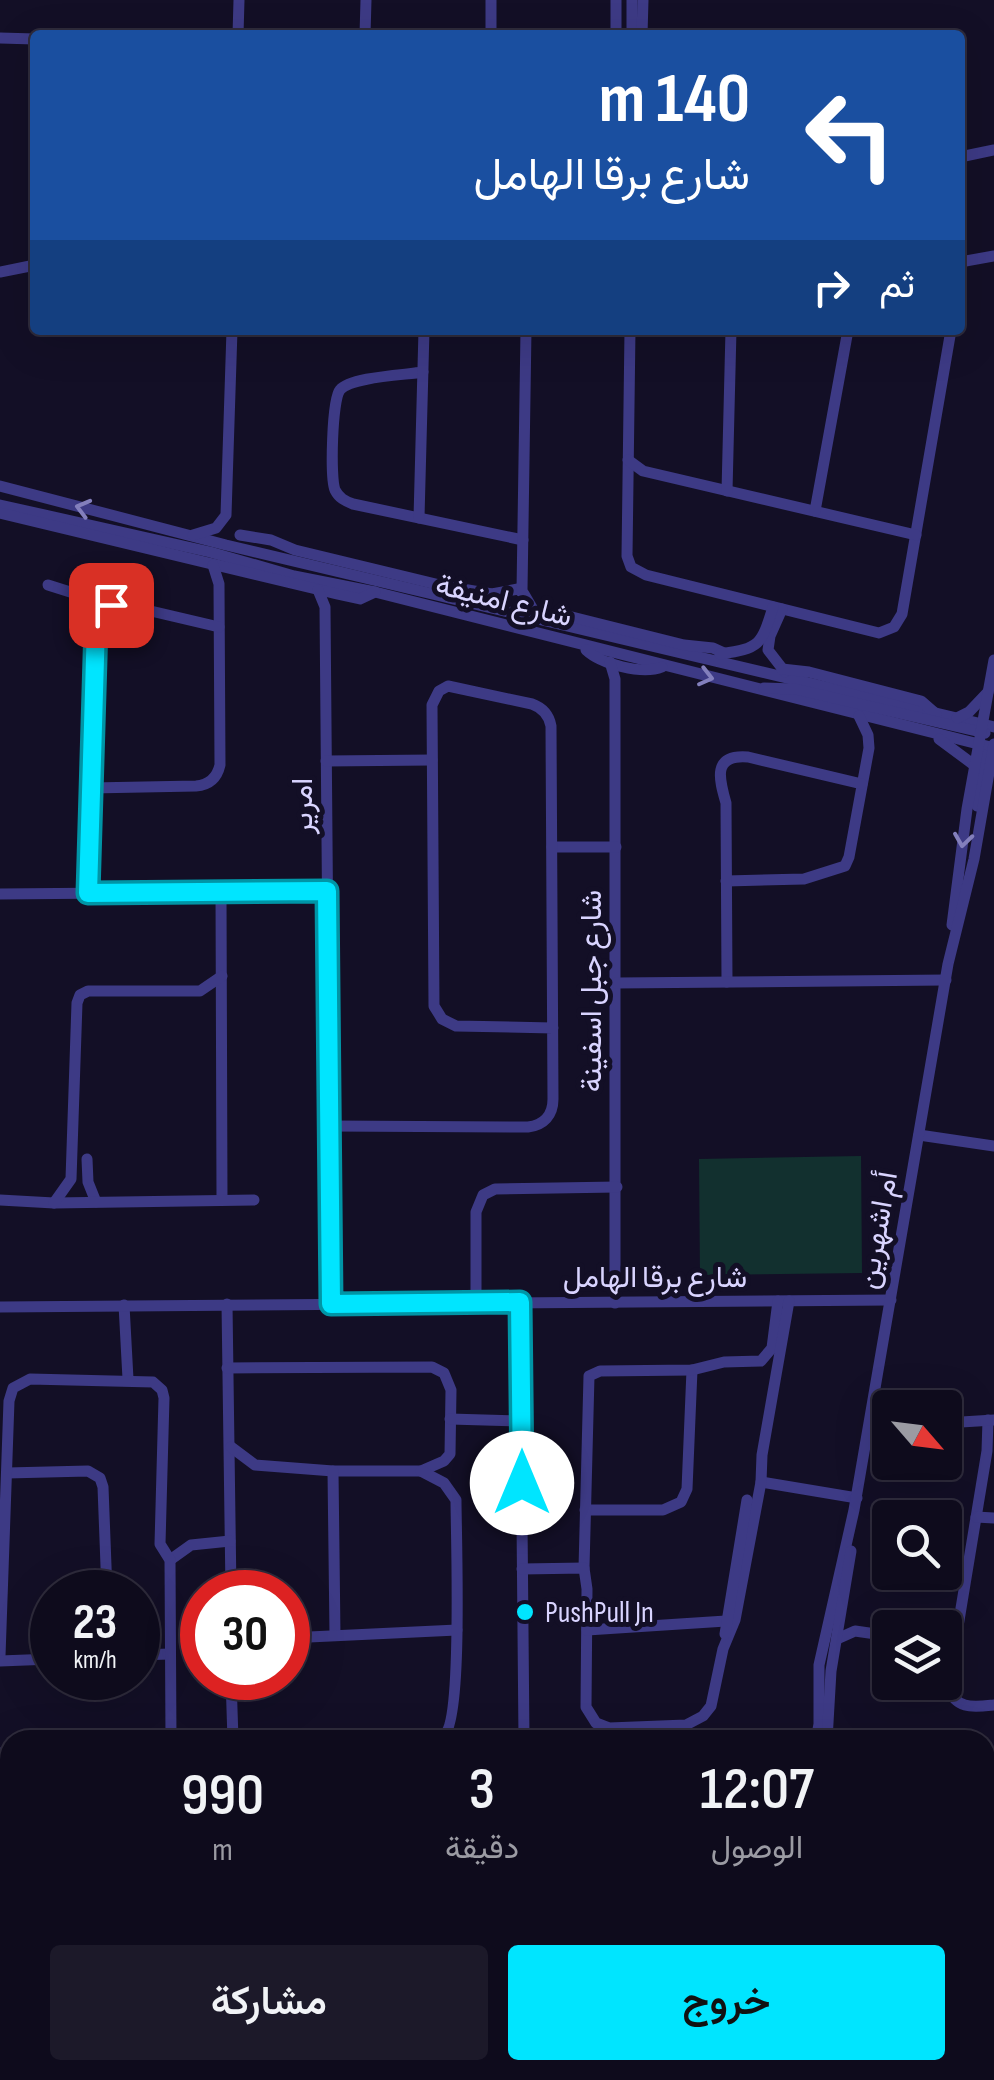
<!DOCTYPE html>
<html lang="ar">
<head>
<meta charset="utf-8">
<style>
  :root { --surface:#0e0b1c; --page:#1c1929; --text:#f1f3f6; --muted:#9b9ba3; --line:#2e2b3b; --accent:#00e5ff }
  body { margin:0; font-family:"Sofia Sans Condensed",Vazirmatn,sans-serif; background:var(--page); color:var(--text); direction:rtl; height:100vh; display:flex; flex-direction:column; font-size:38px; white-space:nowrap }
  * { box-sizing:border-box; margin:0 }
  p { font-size:32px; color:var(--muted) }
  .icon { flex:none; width:55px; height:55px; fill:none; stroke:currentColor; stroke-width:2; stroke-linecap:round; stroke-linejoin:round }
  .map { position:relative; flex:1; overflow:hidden; direction:ltr }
  .sheet { position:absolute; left:0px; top:1730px; width:995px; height:350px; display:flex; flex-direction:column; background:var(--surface); border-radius:30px 30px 0 0; box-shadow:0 10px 40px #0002,0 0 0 2px var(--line); direction:rtl }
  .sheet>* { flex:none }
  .hud { position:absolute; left:30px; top:30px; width:935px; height:305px; border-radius:10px; box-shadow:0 10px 40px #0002,0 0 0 2px var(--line); direction:rtl; background:#1a4fa0; color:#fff; overflow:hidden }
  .needle { width:65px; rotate:118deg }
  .buttons { position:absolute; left:872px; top:1390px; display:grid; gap:20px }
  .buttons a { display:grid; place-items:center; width:90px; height:90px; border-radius:10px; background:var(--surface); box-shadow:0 10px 40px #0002,0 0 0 2px var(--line); font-size:50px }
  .speed { position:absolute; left:30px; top:1570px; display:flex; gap:20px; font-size:50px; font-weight:700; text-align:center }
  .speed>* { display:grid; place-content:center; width:130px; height:130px; border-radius:50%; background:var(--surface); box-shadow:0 10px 40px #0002,0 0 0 2px var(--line); line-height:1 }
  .speed small { font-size:25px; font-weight:400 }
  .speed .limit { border:15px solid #d22; background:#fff; color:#111 }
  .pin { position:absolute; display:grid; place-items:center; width:85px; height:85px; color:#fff; margin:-42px; border-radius:20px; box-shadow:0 5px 15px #0006 }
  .me { position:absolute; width:110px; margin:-55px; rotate:0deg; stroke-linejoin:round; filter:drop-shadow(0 0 8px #0008) }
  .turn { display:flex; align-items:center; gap:35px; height:210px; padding:0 50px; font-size:45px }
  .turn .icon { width:130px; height:130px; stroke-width:2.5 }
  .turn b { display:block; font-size:70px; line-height:85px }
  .then { display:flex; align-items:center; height:95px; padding:0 50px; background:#0003; gap:20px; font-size:38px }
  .eta { display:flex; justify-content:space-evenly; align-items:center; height:170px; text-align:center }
  .eta b { font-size:60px; font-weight:600; line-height:70px }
  .action { display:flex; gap:20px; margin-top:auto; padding:20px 50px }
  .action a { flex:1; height:115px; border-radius:10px; background:var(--accent); color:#111; font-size:40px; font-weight:600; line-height:115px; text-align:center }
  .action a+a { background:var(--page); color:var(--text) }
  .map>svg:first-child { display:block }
  .green { fill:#12302f }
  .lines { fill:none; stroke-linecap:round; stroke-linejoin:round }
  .minor { stroke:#3d3a85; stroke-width:11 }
  .oneway { stroke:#837fbc }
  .route-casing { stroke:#0095a6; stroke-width:25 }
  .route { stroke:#00e5ff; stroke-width:18 }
  .poi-dot { fill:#00e5ff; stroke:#130f26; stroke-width:4 }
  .labels { text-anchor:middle; stroke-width:10; stroke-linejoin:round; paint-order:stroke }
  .street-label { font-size:30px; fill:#d9d4ff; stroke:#130f26 }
  .poi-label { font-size:30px; fill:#d9d4ff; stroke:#130f26; text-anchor:start }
</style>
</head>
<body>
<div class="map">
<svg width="994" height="2080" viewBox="0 0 994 2080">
  <rect width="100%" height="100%" fill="#130f26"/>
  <!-- green -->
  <polygon class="green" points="861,1156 862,1273 700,1275 699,1159"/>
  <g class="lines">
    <!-- minor -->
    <g class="minor">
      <polyline points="616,0 616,35"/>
      <polyline points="632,0 632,35"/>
      <polyline points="238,35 239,0"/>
      <polyline points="365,35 366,0"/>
      <polyline points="491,35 491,0"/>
      <polyline points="642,35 643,0"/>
      <polyline points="0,38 35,39"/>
      <polyline points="960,157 994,150"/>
      <polyline points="960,262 994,256"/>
      <polyline points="0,272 35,265"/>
      <polyline points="630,330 627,556 631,567 646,575 879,633 894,627 902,614 951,330"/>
      <path d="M423,372C405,375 350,377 340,390C332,399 330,478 335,490C339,498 345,501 353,504L523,540"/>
      <polyline points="628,460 643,471 916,535"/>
      <polyline points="0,486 226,545 994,727"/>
      <polyline points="727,491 731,330"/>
      <polyline points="0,505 210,552 294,576 375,592 994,748"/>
      <polyline points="815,511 848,330"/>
      <polyline points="0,513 337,594 360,599 375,592"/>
      <polyline points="419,518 424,330"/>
      <polyline points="193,535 216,528 226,515 232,330"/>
      <polyline points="240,535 271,540 295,550 444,586 492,594 518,589 524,594 538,618"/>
      <polyline points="48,585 86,597 103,610"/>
      <polyline points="318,590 325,607 331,1304"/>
      <polyline points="522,591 526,330"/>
      <polyline points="782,609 770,636 768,650 785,672"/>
      <polyline points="572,617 684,645 713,648 724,653"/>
      <path d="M586,650C601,664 642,675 662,667"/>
      <path d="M720,654C760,648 761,646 773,607"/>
      <polyline points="610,662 615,679 615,1303"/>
      <polyline points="782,669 809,672 921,701 936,714"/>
      <polyline points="764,688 795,689 985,733"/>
      <polyline points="957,718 969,712 988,692"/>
      <polyline points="939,739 974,765"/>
      <polyline points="326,761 432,760"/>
      <path d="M91,788L196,786C209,785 217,778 220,765L219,584L213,565"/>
      <polyline points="977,806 984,755"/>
      <polyline points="552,847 616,847"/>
      <polyline points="726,881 804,879 845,866 849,857 869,748 868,735 859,716"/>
      <polyline points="221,892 222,1200"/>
      <polyline points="88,893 98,617 107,607 121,604 219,627"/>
      <polyline points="0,894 327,891"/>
      <polyline points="952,925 967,809 994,660"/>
      <path d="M727,982L726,803C719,779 712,754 748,757L862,784"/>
      <polyline points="616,983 946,980"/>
      <path d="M329,1126L528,1127C544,1125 553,1115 553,1099C552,975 552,851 551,726C549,715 543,708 532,704L448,686L439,691L432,705L434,1006L442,1019L456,1026L553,1028"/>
      <polyline points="919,1135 994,1146"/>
      <polyline points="87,1159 88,1182 96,1202"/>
      <polyline points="0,1200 54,1203 254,1200"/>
      <polyline points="54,1203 71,1179 77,1003 80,995 88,991 200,991 222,976"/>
      <polyline points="520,1302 524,1740"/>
      <polyline points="476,1303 476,1212 483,1195 495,1189 617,1187"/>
      <polyline points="227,1304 231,1592"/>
      <polyline points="124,1305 128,1379"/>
      <polyline points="0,1307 891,1300"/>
      <polyline points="227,1368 432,1367 444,1373 451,1390 450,1454 444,1461 421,1471 333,1471 255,1465 231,1447"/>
      <polyline points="450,1419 521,1421"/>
      <path d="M988,1420L987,1451L948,1687C956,1710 973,1707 994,1705"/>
      <polyline points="870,1422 890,1424"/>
      <polyline points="945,1423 994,1420"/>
      <polyline points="333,1471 335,1635"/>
      <polyline points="7,1473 88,1471 100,1478 103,1487 107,1592"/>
      <polyline points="761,1482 857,1498"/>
      <polyline points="585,1510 663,1510 681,1502 687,1489 692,1370"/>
      <polyline points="976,1517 994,1518"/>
      <polyline points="170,1560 191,1545 230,1541"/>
      <polyline points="584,1568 589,1376 600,1371 692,1370 724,1362 761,1361 772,1348 778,1301"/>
      <polyline points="522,1569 584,1568 587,1589 586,1707 596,1723 609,1728 686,1725 703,1716 711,1706 723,1649 735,1620 761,1482 762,1455 789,1301"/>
      <polyline points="587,1630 726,1621"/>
      <polyline points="725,1634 747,1500"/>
      <polyline points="288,1638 457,1630"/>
      <polyline points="837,1639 855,1631 890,1636"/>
      <polyline points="138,1655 170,1654"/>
      <polyline points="0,1656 9,1401 13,1388 30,1379 153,1382 162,1390 164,1398 160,1544 170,1560 171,1740"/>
      <polyline points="0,1661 52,1659"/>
      <polyline points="231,1678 233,1740"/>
      <path d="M405,1740C416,1739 434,1742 444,1735C463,1721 456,1534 456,1500L444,1483L421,1471"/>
      <polyline points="816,1740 819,1724 819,1665 854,1510 948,964 974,859 994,744"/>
      <polyline points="827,1740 831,1671 851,1551"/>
      <polyline points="0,1753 10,1762"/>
      <polyline points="985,1770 994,1769"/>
      <polyline points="985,1785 994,1785"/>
      <polyline points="0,1822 10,1822"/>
      <polyline points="0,1842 10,1841"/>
      <polyline points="985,1919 994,1919"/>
      <polyline points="0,2041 10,2039"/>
      <polyline points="168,2070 168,2080"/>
      <polyline points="270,2070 270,2080"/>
      <polyline points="336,2070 337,2080"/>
      <polyline points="401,2070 401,2080"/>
      <polyline points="576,2070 576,2080"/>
      <polyline points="640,2070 640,2080"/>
      <polyline points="778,2070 778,2080"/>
      <polyline points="882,2075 978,2080"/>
    </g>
  </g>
  <!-- one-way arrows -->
  <defs><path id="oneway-chevron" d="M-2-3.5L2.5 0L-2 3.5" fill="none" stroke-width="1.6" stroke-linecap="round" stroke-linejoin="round" transform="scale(2.5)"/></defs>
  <g class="oneway">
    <use href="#oneway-chevron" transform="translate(83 508) rotate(-165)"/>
    <use href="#oneway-chevron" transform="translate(706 677) rotate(14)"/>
    <use href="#oneway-chevron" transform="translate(963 840) rotate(98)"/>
  </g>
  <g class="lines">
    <defs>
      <polyline id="route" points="111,605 100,613 96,625 88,893 327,891 331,1304 520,1302 522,1483"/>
    </defs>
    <!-- route casing -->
    <use href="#route" class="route-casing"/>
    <!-- route -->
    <use href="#route" class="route"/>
  </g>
  <!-- markers -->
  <circle class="poi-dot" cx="525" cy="1612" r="10"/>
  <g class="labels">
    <!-- street labels -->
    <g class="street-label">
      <text transform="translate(504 600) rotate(14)" y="10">شارع امنيفة</text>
      <text transform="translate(302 806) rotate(-90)" y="10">امرير</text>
      <text transform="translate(591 991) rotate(-90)" y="10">شارع جبل اسفينة</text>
      <text transform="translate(877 1230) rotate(-80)" y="10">أم اشهرين</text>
      <text x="655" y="1287">شارع برقا الهامل</text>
    </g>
    <!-- poi labels -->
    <g class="poi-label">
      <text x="545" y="1622">PushPull Jn</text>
    </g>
  </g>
</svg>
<div class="buttons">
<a><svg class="needle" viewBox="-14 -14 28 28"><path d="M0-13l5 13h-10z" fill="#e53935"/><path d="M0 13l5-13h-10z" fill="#9b9ba3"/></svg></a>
<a><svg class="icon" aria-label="search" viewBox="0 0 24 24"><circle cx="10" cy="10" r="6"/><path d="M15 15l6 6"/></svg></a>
<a><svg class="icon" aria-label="layers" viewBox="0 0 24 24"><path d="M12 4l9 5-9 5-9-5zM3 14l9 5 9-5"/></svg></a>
</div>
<div class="speed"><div>23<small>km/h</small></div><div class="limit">30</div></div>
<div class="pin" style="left:111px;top:605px;background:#d93025"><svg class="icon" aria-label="arrive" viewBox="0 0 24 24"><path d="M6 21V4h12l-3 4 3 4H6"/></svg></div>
<svg class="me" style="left:522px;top:1483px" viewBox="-20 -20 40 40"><circle r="19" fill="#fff"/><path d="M0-13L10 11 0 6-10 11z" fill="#00e5ff"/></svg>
<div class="hud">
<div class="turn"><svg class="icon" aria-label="left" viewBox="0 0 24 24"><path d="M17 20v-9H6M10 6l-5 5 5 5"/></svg><div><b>140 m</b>شارع برقا الهامل</div></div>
<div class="then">ثم<svg class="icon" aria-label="right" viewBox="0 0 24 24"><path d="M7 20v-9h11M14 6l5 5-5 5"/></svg></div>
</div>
<section class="sheet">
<div class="eta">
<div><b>12:07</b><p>الوصول</p></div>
<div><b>3</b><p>دقيقة</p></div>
<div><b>990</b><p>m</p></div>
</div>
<div class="action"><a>خروج</a><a>مشاركة</a></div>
</section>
</div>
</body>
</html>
